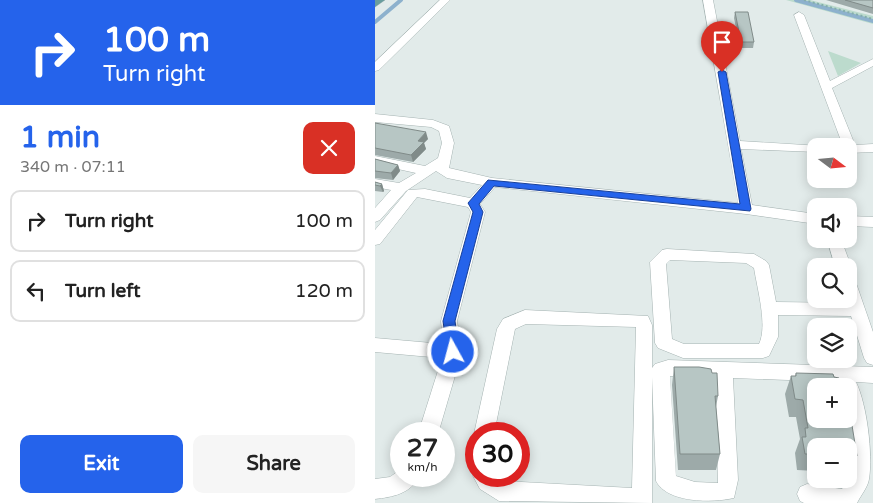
<!DOCTYPE html>
<html lang="en">
<head>
<meta charset="utf-8">
<style>
  :root { --surface:#fff; --page:#f6f6f6; --text:#222; --muted:#767676; --line:#e0e0e0; --accent:#2563eb }
  body { margin:0; font-family:"Varela Round",sans-serif; background:var(--page); color:var(--text); height:100vh; display:flex; flex-direction:column; font-size:19px; white-space:nowrap }
  * { box-sizing:border-box; margin:0 }
  p { font-size:16px; color:var(--muted) }
  .icon { flex:none; width:28px; height:28px; fill:none; stroke:currentColor; stroke-width:2; stroke-linecap:round; stroke-linejoin:round }
  .map { position:relative; flex:1; overflow:hidden }
  .panel { display:flex; flex-direction:column; background:var(--surface); width:375px }
  .panel>* { flex:none }
  .hud { background:#2563eb; color:#fff; overflow:hidden }
  .needle { width:32px; rotate:106deg }
  .controls { position:absolute; left:432px; top:138px; display:grid; gap:10px }
  .controls a { display:grid; place-items:center; width:50px; height:50px; border-radius:10px; background:var(--surface); box-shadow:0 2px 12px #0003; font-size:25px }
  .speed { position:absolute; left:15px; top:422px; display:flex; gap:10px; font-size:25px; font-weight:700; text-align:center }
  .speed>* { display:grid; place-content:center; width:65px; height:65px; border-radius:50%; background:var(--surface); box-shadow:0 2px 12px #0003; line-height:1 }
  .speed small { font-size:12px; font-weight:400 }
  .speed .limit { border:8px solid #d22; background:#fff; color:#111 }
  .pin { position:absolute; display:grid; place-items:center; width:42px; height:42px; color:#fff; margin:-51px -21px; border-radius:50% 50% 50% 0; rotate:-45deg; box-shadow:0 0 5px #0007 }
  .pin .icon { rotate:45deg }
  .me { position:absolute; width:55px; margin:-28px; rotate:353deg; stroke-linejoin:round; filter:drop-shadow(0 0 4px #0008) }
  .turn { display:flex; align-items:center; gap:18px; height:105px; padding:0 20px; font-size:22px }
  .turn .icon { width:65px; height:65px; stroke-width:2.5 }
  .turn b { display:block; font-size:35px; line-height:42px }
  .round { display:grid; place-items:center; flex:none; width:52px; height:52px; border-radius:10px; background:var(--page) }
  .headline { display:flex; align-items:center; justify-content:space-between; height:85px; padding:0 20px }
  h1 { font-size:30px; font-weight:800; line-height:38px; color:var(--accent) }
  .primary-button { display:flex; gap:10px; margin-top:auto; padding:10px 20px }
  .primary-button a { flex:1; height:58px; border-radius:10px; background:var(--accent); color:#fff; font-size:20px; font-weight:800; line-height:58px; text-align:center }
  .primary-button a+a { background:var(--page); color:var(--text) }
  ul { padding:0; list-style:none }
  li { display:flex; align-items:center; gap:15px; height:62px; margin:0 10px 8px; padding:0 10px; border:2px solid var(--line); border-radius:10px }
  li div { flex:1 }
  li b { display:block; font-size:19px }
  li em { font-style:normal }
  main { display:flex; flex:1; min-height:0 }
  .map>svg:first-child { display:block }
  .green { fill:#bcdbcd }
  .lines { fill:none; stroke-linecap:round; stroke-linejoin:round }
  .stream { stroke:#8db1cd; stroke-width:4 }
  .minor-casing { stroke:#a5b3b2; stroke-width:1 }
  .major-casing { stroke:#c1c8c8; stroke-width:1 }
  .path { stroke:#84adac; stroke-width:2; stroke-dasharray:2 2.5; stroke-linecap:butt }
  .minor { fill:#fff; fill-rule:evenodd }
  .major { fill:#699d9e; fill-rule:evenodd }
  .wall { fill:#9daaa9 }
  .shaded-wall { fill:#808b89 }
  .building { fill:#b7c6c4; stroke:#808b89 }
  .route { fill:#2563eb; stroke:#184099 }
</style>
</head>
<body>
<main>
<section class="panel">
<div class="hud">
<div class="turn"><svg class="icon" aria-label="right" viewBox="0 0 24 24"><path d="M7 20v-9h11M14 6l5 5-5 5"/></svg><div><b>100 m</b>Turn right</div></div>
</div>
<div class="headline"><div><h1>1 min</h1><p>340 m · 07:11</p></div><a class="round" style="background:#d93025;color:#fff"><svg class="icon" aria-label="close" viewBox="0 0 24 24"><path d="M6 6l12 12M18 6L6 18"/></svg></a></div>
<ul>
<li><svg class="icon" aria-label="right" viewBox="0 0 24 24"><path d="M7 20v-9h11M14 6l5 5-5 5"/></svg><div><b>Turn right</b></div><em>100 m</em></li>
<li><svg class="icon" aria-label="left" viewBox="0 0 24 24"><path d="M17 20v-9H6M10 6l-5 5 5 5"/></svg><div><b>Turn left</b></div><em>120 m</em></li>
</ul>
<div class="primary-button"><a>Exit</a><a>Share</a></div>
</section>
<div class="map">
<svg width="498" height="503" viewBox="0 0 498 503">
  <rect width="100%" height="100%" fill="#e2ebea"/>
  <!-- green -->
  <g class="green">
    <polygon points="411,0 435,0 498,16 498,24"/>
    <polygon points="453,51 486,63 463,76"/>
  </g>
  <g class="lines">
    <!-- stream -->
    <g class="stream">
      <polyline points="421,0 498,21"/>
      <polyline points="0,22 26,0"/>
    </g>
    <defs>
      <g id="minor">
        <polygon points="65,0 75,0 4,70 0,71 0,62"/>
        <polygon points="328,0 338,0 365,141 446,146 441,146 441,152 366,149 377,205 441,214 441,224 371,214 120,187 105,204 110,212 82,321 87,352 63,434 43,434 67,358 0,352 0,338 68,344 66,321 96,212 93,207 42,197 5,244 0,245 0,230 33,190 50,189 95,198 107,185 72,178 61,171 31,191 5,220 0,222 0,208 16,190 0,187 0,179 24,183 41,173 0,164 0,156 50,166 63,158 67,143 64,131 56,127 0,122 0,114 58,120 74,126 79,143 74,168 117,178 363,203"/>
        <polygon points="424,12 429,15 455,81 498,59 498,66 457,88 480,145 498,144 498,152 474,153 474,146 468,146 419,15"/>
        <polygon points="474,216 498,217 498,227 474,226"/>
        <polygon points="452,239 466,239 476,266 474,269 474,266 460,266"/>
        <path d="M292,249L379,254L391,261L394,265L401,302L472,303L474,278L480,280L498,332V365L492,363L489,358L476,316L403,315V337L394,356L388,358H308L283,348L280,343L275,262L287,250ZM295,260L371,263L379,268C382,288 393,326 384,344H309L297,339L291,264Z"/>
        <path d="M150,310L273,316L277,325V368L280,364L293,360L498,367V383L481,382C492,405 498,454 494,479C493,487 486,495 482,503H429L425,501L422,494L425,487L432,484L467,489C481,467 476,444 471,419H474V386H465L467,382L358,378L363,480L359,498C337,503 292,503 281,481L277,377V503L124,501L105,489L98,476L101,469V476H121L127,481L257,488L261,327L151,324L140,329L119,434H101V438L99,434L122,329L128,319ZM295,376L340,377L343,483L320,482L301,476Z"/>
        <path d="M26,469V476H44C36,494 17,497 0,499V479L15,477Z"/>
      </g>
      <polygon id="major" points="0,0 10,0 0,7"/>
    </defs>
    <!-- minor casing -->
    <use href="#minor" class="minor-casing"/>
    <!-- major casing -->
    <use href="#major" class="major-casing"/>
    <!-- path -->
    <polyline class="path" points="429,0 498,19"/>
    <!-- minor -->
    <use href="#minor" class="minor"/>
    <!-- major -->
    <use href="#major" class="major"/>
  </g>
  <!-- wall -->
  <g class="wall">
    <polygon points="451,0 498,0 498,14"/>
    <polygon points="360,12 379,42 378,48 365,48 359,18"/>
    <polygon points="0,123 53,139 49,143 51,149 38,162 0,155"/>
    <polygon points="0,159 23,165 25,171 18,180 0,178"/>
    <polygon points="0,182 7,184 9,191 8,192 0,191"/>
    <polygon points="299,367 343,396 341,407 345,454 341,470 303,470 297,385"/>
    <polygon points="421,373 482,456 474,470 474,446 441,446 441,471 422,470 420,453 425,439 421,417 414,417 410,394 416,376 420,376"/>
  </g>
  <!-- shaded-wall -->
  <g class="shaded-wall">
    <polygon points="51,132 53,139 49,143 51,149 38,162 36,155 43,141"/>
    <polygon points="23,165 25,171 18,180 16,173"/>
    <polygon points="7,184 9,191 8,192 5,186"/>
  </g>
  <!-- building -->
  <g class="building">
    <polygon points="470,0 498,0 498,8"/>
    <polygon points="360,12 373,12 379,42 366,42"/>
    <polygon points="0,123 51,132 43,141 49,142 36,155 0,148"/>
    <polygon points="0,159 23,165 16,173 0,171"/>
    <polygon points="0,182 7,184 5,186 0,185"/>
    <polygon points="299,367 324,367 336,369 337,373 342,373 343,396 340,396 345,454 305,454"/>
    <polygon points="421,373 458,374 459,377 464,378 466,386 441,386 441,419 474,419 474,407 482,456 474,455 474,446 441,446 441,454 430,454 427,437 431,437 430,428 433,428 428,400 420,399 416,376 421,376"/>
  </g>
  <!-- route -->
  <polygon class="route" points="347,70 351,72 376,209 375,211 119,186 104,204 108,212 80,321 84,352 78,357 73,356 68,321 98,212 93,203 113,180 365,204 343,72"/>
</svg>
<div class="controls">
<a><svg class="needle" viewBox="-14 -14 28 28"><path d="M0-13l5 13h-10z" fill="#e53935"/><path d="M0 13l5-13h-10z" fill="#767676"/></svg></a>
<a><svg class="icon" aria-label="sound" viewBox="0 0 24 24"><path d="M4 9h4l5-4v14l-5-4H4zM17 9q2 3 0 6"/></svg></a>
<a><svg class="icon" aria-label="search" viewBox="0 0 24 24"><circle cx="10" cy="10" r="6"/><path d="M15 15l6 6"/></svg></a>
<a><svg class="icon" aria-label="layers" viewBox="0 0 24 24"><path d="M12 4l9 5-9 5-9-5zM3 14l9 5 9-5"/></svg></a>
<a>+</a>
<a>−</a>
</div>
<div class="speed"><div>27<small>km/h</small></div><div class="limit">30</div></div>
<div class="pin" style="left:347px;top:72px;background:#d93025"><svg class="icon" aria-label="arrive" viewBox="0 0 24 24"><path d="M6 21V4h12l-3 4 3 4H6"/></svg></div>
<svg class="me" style="left:78px;top:352px" viewBox="-20 -20 40 40"><circle r="17" fill="#2563eb" stroke="#fff" stroke-width="3"/><path d="M0-11L8 9 0 5-8 9z" fill="#fff"/></svg>
</div>
</main>
</body>
</html>
